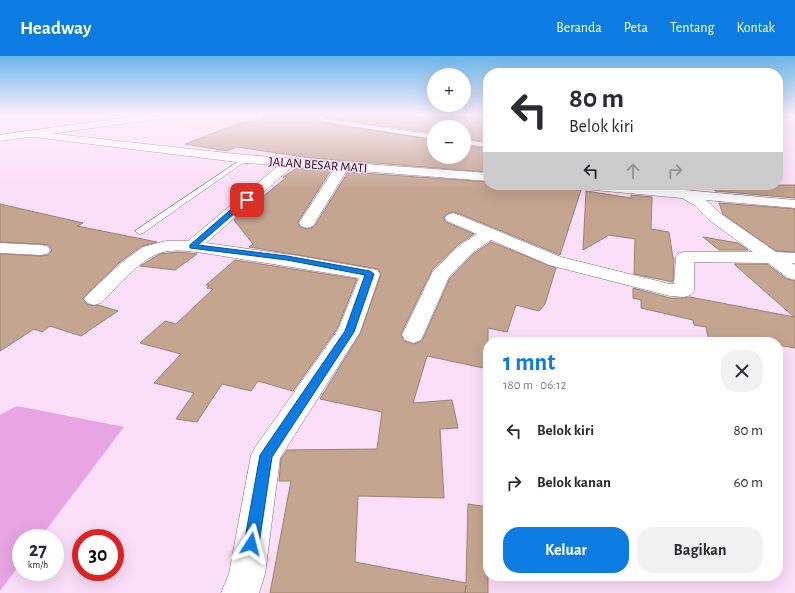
<!DOCTYPE html>
<html lang="id">
<head>
<meta charset="utf-8">
<style>
  :root { --surface:#fff; --page:#f2f2f3; --text:#2b2b33; --muted:#7c7c81; --accent:#0c7ce3 }
  body { margin:0; font-family:"Alegreya Sans",sans-serif; background:var(--page); color:var(--text); height:100vh; display:flex; flex-direction:column; font-size:15px; white-space:nowrap }
  * { box-sizing:border-box; margin:0 }
  p { font-size:13px; color:var(--muted) }
  .icon { flex:none; width:22px; height:22px; fill:none; stroke:currentColor; stroke-width:2; stroke-linecap:round; stroke-linejoin:round }
  .map { position:relative; flex:1; overflow:hidden }
  .panel { position:absolute; left:483px; top:281px; width:300px; height:244px; display:flex; flex-direction:column; background:var(--surface); border-radius:16px; box-shadow:0 4px 16px #0002 }
  .panel>* { flex:none }
  .hud { position:absolute; left:483px; top:12px; width:300px; height:122px; border-radius:16px; box-shadow:0 4px 16px #0002; background:#fff; color:var(--text); overflow:hidden }
  .tools { position:absolute; left:427px; top:12px; display:grid; gap:8px }
  .tools a { display:grid; place-items:center; width:44px; height:44px; border-radius:50%; background:var(--surface); box-shadow:0 4px 16px #0002; font-size:20px }
  .speed { position:absolute; left:12px; top:473px; display:flex; gap:8px; font-size:20px; font-weight:700; text-align:center }
  .speed>* { display:grid; place-content:center; width:52px; height:52px; border-radius:50%; background:var(--surface); box-shadow:0 4px 16px #0002; line-height:1 }
  .speed small { font-size:10px; font-weight:400 }
  .speed .limit { border:6px solid #d22; background:#fff; color:#111 }
  .pin { position:absolute; display:grid; place-items:center; width:34px; height:34px; color:#fff; margin:-17px; border-radius:8px; box-shadow:0 2px 6px #0006 }
  .me { position:absolute; width:44px; margin:-22px; rotate:9deg; stroke-linejoin:round; filter:drop-shadow(0 0 3px #0008) }
  .turn { display:flex; align-items:center; gap:14px; height:84px; padding:0 20px; font-size:18px }
  .turn .icon { width:52px; height:52px; stroke-width:2.5 }
  .turn b { display:block; font-size:28px; line-height:34px }
  .lanes { display:flex; align-items:center; height:38px; padding:0 20px; background:#0003; justify-content:center; gap:20px; direction:ltr }
  .lanes .off { opacity:.35 }
  .round { display:grid; place-items:center; flex:none; width:42px; height:42px; border-radius:16px; background:var(--page) }
  .summary { display:flex; align-items:center; justify-content:space-between; height:68px; padding:0 20px }
  h1 { font-size:24px; font-weight:700; line-height:30px; color:var(--accent) }
  .button { display:flex; gap:8px; margin-top:auto; padding:8px 20px }
  .button a { flex:1; height:46px; border-radius:16px; background:var(--accent); color:#fff; font-size:16px; font-weight:700; line-height:46px; text-align:center }
  .button a+a { background:var(--page); color:var(--text) }
  ul { padding:0; list-style:none }
  li { display:flex; align-items:center; gap:12px; height:52px; padding:0 20px }
  li div { flex:1 }
  li b { display:block; font-size:15px }
  li em { font-style:normal }
  header { display:flex; align-items:center; gap:24px; box-sizing:border-box; height:56px; padding:0 20px; background:var(--accent); color:#fff }
  header strong { font-size:19px }
  nav { display:flex; gap:22px; margin-inline-start:auto; font-size:14px }
  .map>svg:first-child { display:block }
  .industrial { fill:#f1d8d0 }
  .green { fill:#e7a5e3 }
  .building { fill:#c4a590; stroke:#9f826d }
  .lines { fill:none; stroke-linecap:round; stroke-linejoin:round }
  .lane-casing { stroke:#866c84; stroke-width:1 }
  .street-casing { stroke:#866c84; stroke-width:1 }
  .primary-casing { stroke:#866c84; stroke-width:1 }
  .lane { fill:#fff; fill-rule:evenodd }
  .street { fill:#fff; fill-rule:evenodd }
  .primary { fill:#fff; fill-rule:evenodd }
  .route { fill:#0c7ce3; stroke:#085194 }
  .labels { text-anchor:middle; stroke-width:3; stroke-linejoin:round; paint-order:stroke }
  .far-street-label { font-size:13px; fill:#1b111a; stroke:#fbdef8 }
</style>
</head>
<body>
<header>
<strong>Headway</strong>
<nav><a>Beranda</a><a>Peta</a><a>Tentang</a><a>Kontak</a></nav>
</header>
<div class="map">
<svg width="795" height="537" viewBox="0 0 795 537">
  <rect width="100%" height="100%" fill="#fbdef8"/>
  <!-- industrial -->
  <polygon class="industrial" points="153,58 488,58 488,109 464,101 464,71 434,71 434,100 238,64 204,77 152,61"/>
  <!-- green -->
  <polygon class="green" points="17,350 124,371 40,482 21,482 21,507 0,535 0,359"/>
  <!-- building -->
  <g class="building">
    <polygon points="264,58 318,58 318,64 326,67 434,84 434,101 464,101 464,90 488,92 488,116 311,102 237,91 227,95 185,88 240,67 263,64"/>
    <polygon points="327,58 488,58 488,85 464,83 464,71 434,71 434,77 328,62 326,61"/>
    <polygon points="297,112 331,114 298,166 300,171 307,173 314,171 348,116 488,126 488,129 573,129 572,132 581,134 560,199 460,158 453,156 446,158 444,163 446,166 474,178 459,188 432,214 401,278 404,285 414,288 422,285 450,222 473,198 491,186 556,212 545,248 539,255 516,249 507,276 488,272 488,313 427,300 413,347 452,344 458,372 440,373 444,442 358,440 355,506 466,527 468,448 488,451 488,537 465,537 466,529 465,537 270,537 291,425 279,425 281,403 287,394 377,393 382,356 320,343 361,276 381,218 378,213 299,199 249,191 253,188 234,164 287,121 283,121"/>
    <polygon points="713,129 795,129 795,142 715,135"/>
    <polygon points="586,135 631,142 631,139 652,141 651,173 669,176 673,202 674,202 673,226 634,218 635,183 609,179 583,194"/>
    <polygon points="719,147 795,153 795,196 776,195 723,158"/>
    <polygon points="0,148 83,167 77,170 157,186 142,190 120,206 83,242 87,248 94,250 98,249 118,255 97,269 81,280 50,270 42,276 34,273 0,295 0,198 41,200 48,199 52,194 48,189 41,188 0,186"/>
    <polygon points="703,181 738,187 748,194 719,194"/>
    <polygon points="178,196 197,198 175,214 140,210 160,198"/>
    <polygon points="235,204 357,223 337,273 293,335 258,325 251,335 222,328 197,366 176,363 194,337 154,327 181,298 140,287 165,265 176,268 213,233 207,232 209,229 206,229"/>
    <polygon points="734,208 767,208 787,223 795,225 795,292 778,289 778,286 709,286 706,271 694,269 693,264 641,252 641,244 633,242 633,232 670,242 684,242 690,241 794,261"/>
  </g>
  <g class="lines">
    <defs>
      <g id="lane">
        <polygon points="320,58 326,58 324,61 327,63 434,79 434,83 326,66 319,63"/>
        <polygon points="464,84 488,87 488,91 464,88"/>
        <polygon points="245,101 248,103 247,104 143,177 140,178 135,175"/>
      </g>
      <g id="street">
        <path d="M29,75L245,99L488,117V125L347,114L313,170L307,172L301,170L299,167L334,113L293,110L206,187L299,200L377,214L380,218L360,276L280,402L265,518L259,537H221L229,518L251,399L256,390L338,274L359,222L210,198C194,196 175,192 160,197C138,204 117,232 101,247L94,249L87,247L84,243L87,239L121,207L143,191L166,185H188L279,109L245,107L25,80L24,78Z"/>
        <polygon points="576,129 630,129 795,144 795,152 706,144 721,158 776,196 795,197 795,207 792,207 795,209 795,224 788,222 768,207 694,206 694,235 691,239 684,241 670,240 549,209 491,184 472,197 449,221 421,284 413,287 405,284 402,279 433,215 460,189 477,178 447,165 445,162 447,159 453,157 459,159 561,201 670,228 674,228 676,201 679,197 685,196 753,196 709,164 694,149 682,142 583,133 578,132"/>
        <polygon points="0,187 41,189 47,190 50,194 47,198 41,199 0,197"/>
      </g>
      <polygon id="primary" points="150,58 176,58 171,61 0,85 0,79"/>
    </defs>
    <!-- lane casing -->
    <use href="#lane" class="lane-casing"/>
    <!-- street casing -->
    <use href="#street" class="street-casing"/>
    <!-- primary casing -->
    <use href="#primary" class="primary-casing"/>
    <!-- lane -->
    <use href="#lane" class="lane"/>
    <!-- street -->
    <use href="#street" class="street"/>
    <!-- primary -->
    <use href="#primary" class="primary"/>
  </g>
  <!-- sky -->
  <linearGradient id="sky" x2="0" y2="1"><stop stop-color="#69b6e9"/><stop offset="0.44" stop-color="#fdf0fc"/><stop offset="1" stop-color="#fdf0fc" stop-opacity="0"/></linearGradient>
  <rect width="795" height="133" fill="url(#sky)"/>
  <!-- route -->
  <polygon class="route" points="244,142 250,144 198,189 287,200 370,215 374,218 354,276 272,401 259,488 257,493 251,495 246,493 244,488 260,399 345,275 365,219 287,204 190,192 190,189"/>
  <g class="labels">
    <!-- far-street labels -->
    <g class="far-street-label">
      <text transform="translate(318 108) rotate(4)" y="5">JALAN BESAR MATI</text>
    </g>
  </g>
</svg>
<div class="tools">
<a>+</a>
<a>−</a>
</div>
<div class="speed"><div>27<small>km/h</small></div><div class="limit">30</div></div>
<div class="pin" style="left:247px;top:144px;background:#d93025"><svg class="icon" aria-label="arrive" viewBox="0 0 24 24"><path d="M6 21V4h12l-3 4 3 4H6"/></svg></div>
<svg class="me" style="left:251px;top:488px" viewBox="-20 -20 40 40"><path d="M0-17L14 15 0 8-14 15z" fill="#0c7ce3" stroke="#fff" stroke-width="4"/></svg>
<div class="hud">
<div class="turn"><svg class="icon" aria-label="left" viewBox="0 0 24 24"><path d="M17 20v-9H6M10 6l-5 5 5 5"/></svg><div><b>80 m</b>Belok kiri</div></div>
<div class="lanes"><svg class="icon" aria-label="left" viewBox="0 0 24 24"><path d="M17 20v-9H6M10 6l-5 5 5 5"/></svg><svg class="icon off" aria-label="ahead" viewBox="0 0 24 24"><path d="M12 20V5M6 11l6-6 6 6"/></svg><svg class="icon off" aria-label="right" viewBox="0 0 24 24"><path d="M7 20v-9h11M14 6l5 5-5 5"/></svg></div>
</div>
<section class="panel">
<div class="summary"><div><h1>1 mnt</h1><p>180 m · 06:12</p></div><a class="round"><svg class="icon" aria-label="close" viewBox="0 0 24 24"><path d="M6 6l12 12M18 6L6 18"/></svg></a></div>
<ul>
<li><svg class="icon" aria-label="left" viewBox="0 0 24 24"><path d="M17 20v-9H6M10 6l-5 5 5 5"/></svg><div><b>Belok kiri</b></div><em>80 m</em></li>
<li><svg class="icon" aria-label="right" viewBox="0 0 24 24"><path d="M7 20v-9h11M14 6l5 5-5 5"/></svg><div><b>Belok kanan</b></div><em>60 m</em></li>
</ul>
<div class="button"><a>Keluar</a><a>Bagikan</a></div>
</section>
</div>
</body>
</html>
